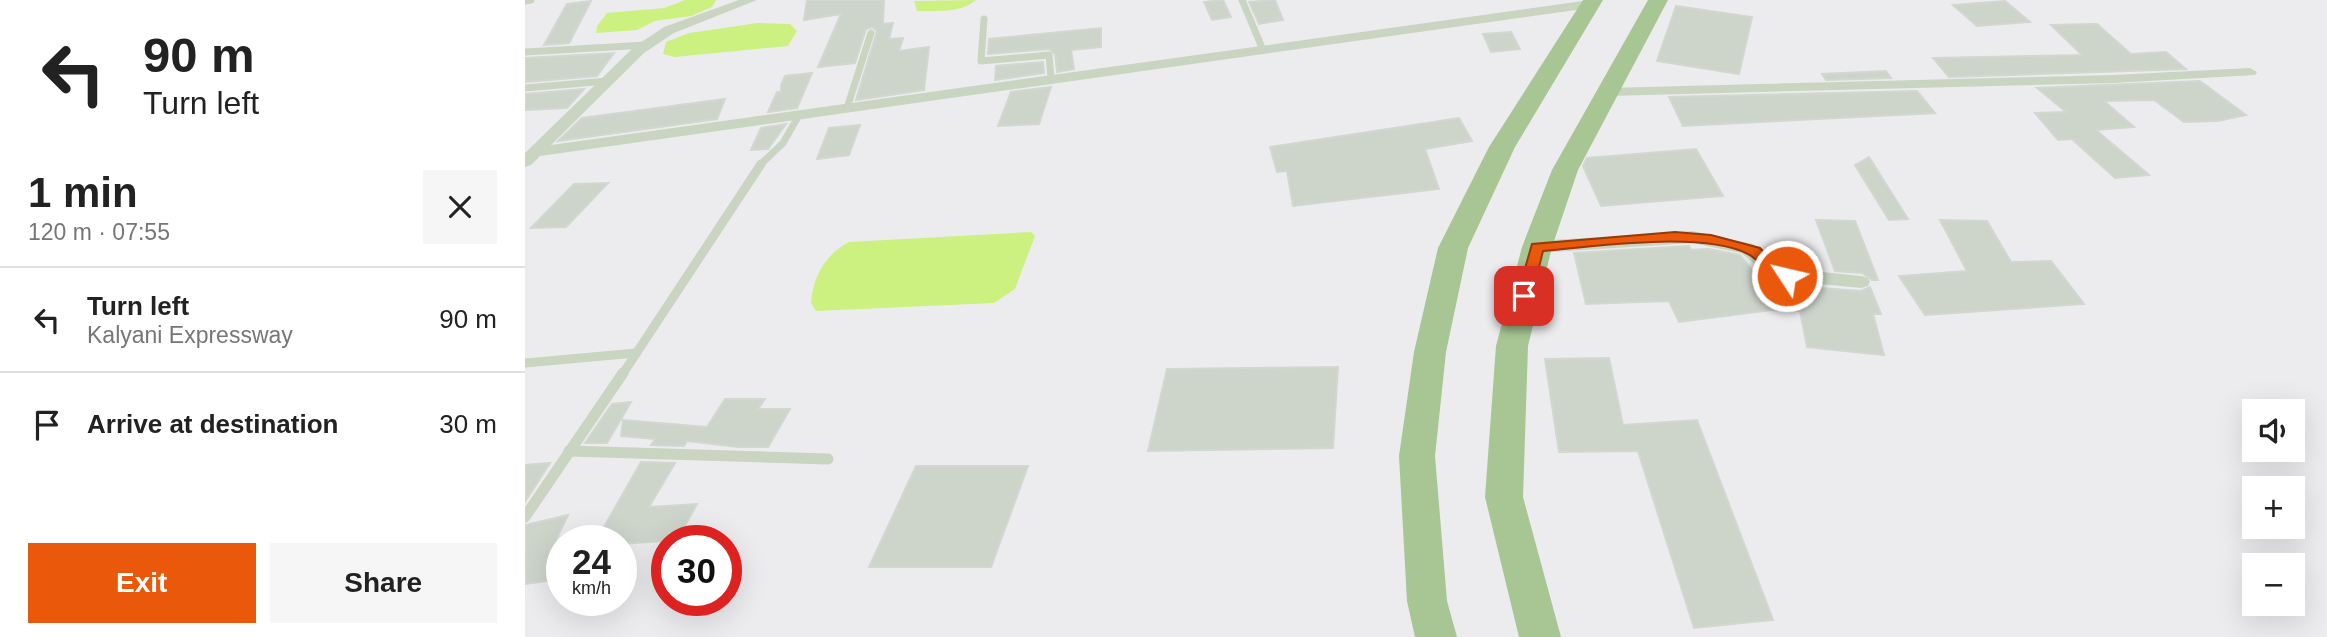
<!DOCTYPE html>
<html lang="en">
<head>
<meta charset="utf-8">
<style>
  :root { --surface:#fff; --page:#f6f6f6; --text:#222; --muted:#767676; --line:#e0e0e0; --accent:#ea580c }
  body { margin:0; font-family:Helvetica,sans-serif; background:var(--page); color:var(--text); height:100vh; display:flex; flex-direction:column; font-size:26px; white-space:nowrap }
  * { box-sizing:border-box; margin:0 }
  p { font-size:23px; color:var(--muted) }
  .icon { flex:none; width:38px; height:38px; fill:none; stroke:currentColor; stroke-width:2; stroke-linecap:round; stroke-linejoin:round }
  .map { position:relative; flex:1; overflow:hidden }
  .details { display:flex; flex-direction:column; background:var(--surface); width:525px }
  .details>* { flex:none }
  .top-card { background:#fff; color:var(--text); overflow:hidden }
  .controls { position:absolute; left:1717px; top:399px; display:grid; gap:14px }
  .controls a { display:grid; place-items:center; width:63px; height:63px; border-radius:0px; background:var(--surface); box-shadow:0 7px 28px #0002; font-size:35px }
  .speed { position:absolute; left:21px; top:525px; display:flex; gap:14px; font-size:35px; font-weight:700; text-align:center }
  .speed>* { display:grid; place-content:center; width:91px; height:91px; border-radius:50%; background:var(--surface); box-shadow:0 7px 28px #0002; line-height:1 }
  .speed small { font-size:18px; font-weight:400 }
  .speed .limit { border:10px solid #d22; background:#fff; color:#111 }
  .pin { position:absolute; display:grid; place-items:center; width:60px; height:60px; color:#fff; margin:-30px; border-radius:14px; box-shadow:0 4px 10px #0006 }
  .me { position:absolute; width:77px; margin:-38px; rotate:305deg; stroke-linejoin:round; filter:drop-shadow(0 0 5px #0008) }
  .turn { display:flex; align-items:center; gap:24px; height:147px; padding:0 28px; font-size:32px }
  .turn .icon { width:91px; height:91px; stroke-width:2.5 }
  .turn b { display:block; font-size:49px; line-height:60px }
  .round { display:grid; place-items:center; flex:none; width:74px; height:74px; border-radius:0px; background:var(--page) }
  .overview { display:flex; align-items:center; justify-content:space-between; height:119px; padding:0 28px }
  h1 { font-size:42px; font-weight:800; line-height:52px }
  .primary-button { display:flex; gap:14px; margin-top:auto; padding:14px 28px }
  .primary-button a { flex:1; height:80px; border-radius:0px; background:var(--accent); color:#fff; font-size:28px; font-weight:800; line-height:80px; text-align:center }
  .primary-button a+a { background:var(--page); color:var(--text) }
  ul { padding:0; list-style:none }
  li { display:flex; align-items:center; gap:21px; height:105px; padding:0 28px; border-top:2px solid var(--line) }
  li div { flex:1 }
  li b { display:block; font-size:26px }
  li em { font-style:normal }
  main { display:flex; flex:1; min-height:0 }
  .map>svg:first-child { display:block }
  .water { fill:#ccf180 }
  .building { fill:#cdd4ca; stroke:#d1d8cf; stroke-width:2 }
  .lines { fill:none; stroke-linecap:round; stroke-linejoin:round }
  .service-far2 { stroke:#c9d5c1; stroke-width:7 }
  .service-far1 { stroke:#c9d5c1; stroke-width:9 }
  .service { stroke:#c9d5c1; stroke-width:11 }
  .minor { fill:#c9d5c1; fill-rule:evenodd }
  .trunk { fill:#a7c694; fill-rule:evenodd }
  .route { fill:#ea580c; stroke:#983908; stroke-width:2 }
</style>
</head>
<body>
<main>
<section class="details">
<div class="top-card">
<div class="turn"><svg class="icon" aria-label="left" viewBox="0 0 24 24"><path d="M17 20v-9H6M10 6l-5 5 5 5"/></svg><div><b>90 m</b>Turn left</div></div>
</div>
<div class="overview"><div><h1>1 min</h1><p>120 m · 07:55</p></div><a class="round"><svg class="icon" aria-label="close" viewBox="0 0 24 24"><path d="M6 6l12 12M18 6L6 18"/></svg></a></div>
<ul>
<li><svg class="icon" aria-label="left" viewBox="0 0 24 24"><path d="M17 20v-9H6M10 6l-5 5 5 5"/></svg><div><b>Turn left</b><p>Kalyani Expressway</p></div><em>90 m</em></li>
<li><svg class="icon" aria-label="arrive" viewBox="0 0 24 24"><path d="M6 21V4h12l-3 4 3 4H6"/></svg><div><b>Arrive at destination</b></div><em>30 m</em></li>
</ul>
<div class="primary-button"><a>Exit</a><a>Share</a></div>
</section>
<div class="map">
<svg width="1802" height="637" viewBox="0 0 1802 637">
  <rect width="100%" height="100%" fill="#ececef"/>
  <!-- water -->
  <g class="water">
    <polygon points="160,0 191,0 187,7 166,16 130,21 112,30 71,33 72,26 82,13 139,8"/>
    <path d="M451,0C436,13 412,11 392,11L389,1Z"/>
    <polygon points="233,23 265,24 272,31 263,46 150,57 138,54 141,42 164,33"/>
    <path d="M506,232L510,236L490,289L469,303L291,311L286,303C288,276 300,255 324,242Z"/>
  </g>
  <!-- building -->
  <g class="building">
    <polygon points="282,0 359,0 358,24 368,23 364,39 378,38 374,51 404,47 399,90 331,100 352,31 347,27 341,29 330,63 293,67 316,14 279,20"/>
    <polygon points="698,0 706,17 687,20 679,2"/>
    <polygon points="750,0 758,20 734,24 724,2"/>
    <polygon points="66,1 44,43 19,45 42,4"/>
    <polygon points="1480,1 1505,22 1452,26 1428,5"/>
    <polygon points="1151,6 1227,17 1214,74 1132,61"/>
    <polygon points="1572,24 1606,54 1641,52 1661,69 1424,77 1408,58 1557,55 1526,25"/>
    <polygon points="576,28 576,47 546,50 549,69 532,72 530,54 524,49 463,54 464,39"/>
    <polygon points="986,32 995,49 966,52 958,34"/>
    <polygon points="89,53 72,76 0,82 0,58"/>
    <polygon points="518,62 519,73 470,80 471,66"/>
    <polygon points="1361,71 1366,78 1301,80 1297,74"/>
    <polygon points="287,73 272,108 243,112 252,92 256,92 256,85 260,76"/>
    <polygon points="1675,81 1721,115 1693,121 1659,122 1629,100 1579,101 1609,127 1571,130 1624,175 1590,178 1547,139 1533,140 1510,113 1541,112 1512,88"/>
    <polygon points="526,87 514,124 473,126 486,92"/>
    <polygon points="59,89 42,108 0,110 0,94"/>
    <polygon points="1392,91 1410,113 1158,126 1144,97"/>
    <polygon points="200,99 192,119 33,141 57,118"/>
    <polygon points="934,118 947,141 900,149 914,189 768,206 762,171 752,172 745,147"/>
    <polygon points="261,124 243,149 226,150 236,128"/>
    <polygon points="335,125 324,155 292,159 304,128"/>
    <polygon points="1171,149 1198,196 1076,206 1058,166 1062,158"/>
    <polygon points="1344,157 1383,219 1364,220 1330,165"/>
    <polygon points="83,183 41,227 6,228 49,184"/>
    <polygon points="1291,220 1330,221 1353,280 1347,280 1337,273 1310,271"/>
    <polygon points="1415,220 1462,221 1486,262 1526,261 1559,304 1400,315 1374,276 1442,271"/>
    <polygon points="1164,246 1166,250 1183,249 1215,255 1238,284 1336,291 1345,287 1356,314 1348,314 1359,355 1282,347 1275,311 1247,310 1154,322 1144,301 1061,304 1049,253"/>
    <polygon points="1084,358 1098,425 1172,420 1248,620 1169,628 1113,451 1034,452 1020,359"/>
    <polygon points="813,367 808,448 623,451 642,369"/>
    <polygon points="200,399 240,399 233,409 265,409 243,447 213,447 162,441 159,446 126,445 130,439 96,436 98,420 182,427"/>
    <polygon points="106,402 82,443 60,443 87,404"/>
    <polygon points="116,462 150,463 124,507 172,504 152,540 96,544 96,541 71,541"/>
    <polygon points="25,463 0,502 0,465"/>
    <polygon points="391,466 503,466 466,567 344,567"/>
    <polygon points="43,515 24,554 37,552 37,579 0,584 0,525"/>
  </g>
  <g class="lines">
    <!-- service-far2 -->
    <g class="service-far2">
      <polyline points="717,0 738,50"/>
      <polyline points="0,1 6,0"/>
      <polyline points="459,19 456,61 524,55 526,78"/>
      <polyline points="0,52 121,45"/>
      <polyline points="0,88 82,81"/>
      <polyline points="322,108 346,33"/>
      <polyline points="234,166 258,143 274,115"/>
    </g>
    <!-- service-far1 -->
    <g class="service-far1">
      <polyline points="0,363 111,353"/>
      <polyline points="97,375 236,164"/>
    </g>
    <!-- service -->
    <g class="service">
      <polyline points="44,451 303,459"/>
      <polyline points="0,517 98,373"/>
    </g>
    <!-- minor -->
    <g class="minor">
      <polygon points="214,0 232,0 149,33 119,53 26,145 1065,0 1071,4 1065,8 15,156 6,165 0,167 0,153 109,47 139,27"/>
      <polygon points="1725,68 1732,72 1730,75 1588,83 1083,96 1076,92 1083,88 1588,75"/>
      <polygon points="1167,231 1228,244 1259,268 1336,276 1343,278 1345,282 1343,286 1336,288 1254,280 1248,278 1216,253 1167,243 1012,253 1003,247 1012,241"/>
    </g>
    <!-- trunk -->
    <g class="trunk">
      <polygon points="1058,0 1078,0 990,147 943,248 921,352 910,456 922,601 932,637 890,637 882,601 874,456 889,352 913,248 964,147"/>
      <polygon points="1123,0 1143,0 1053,170 1027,247 1003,346 998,497 1036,637 994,637 960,497 971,346 997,247 1027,170"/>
    </g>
  </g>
  <!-- route -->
  <path class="route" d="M1150,232L1186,235L1235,248L1254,268L1267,272L1270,276L1262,281C1236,274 1240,263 1223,254C1178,231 1070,246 1018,251L1007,296L999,302L992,296L1007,244Z"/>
</svg>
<div class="controls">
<a><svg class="icon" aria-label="sound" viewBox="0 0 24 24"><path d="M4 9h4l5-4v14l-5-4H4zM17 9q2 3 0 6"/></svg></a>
<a>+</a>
<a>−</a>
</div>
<div class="speed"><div>24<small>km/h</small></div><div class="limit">30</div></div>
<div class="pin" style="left:999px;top:296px;background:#d93025"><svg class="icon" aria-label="arrive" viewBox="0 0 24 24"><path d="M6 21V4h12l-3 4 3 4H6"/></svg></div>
<svg class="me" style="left:1262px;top:276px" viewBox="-20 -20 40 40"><circle r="17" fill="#ea580c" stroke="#fff" stroke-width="3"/><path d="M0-11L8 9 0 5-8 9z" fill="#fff"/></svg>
</div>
</main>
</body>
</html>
